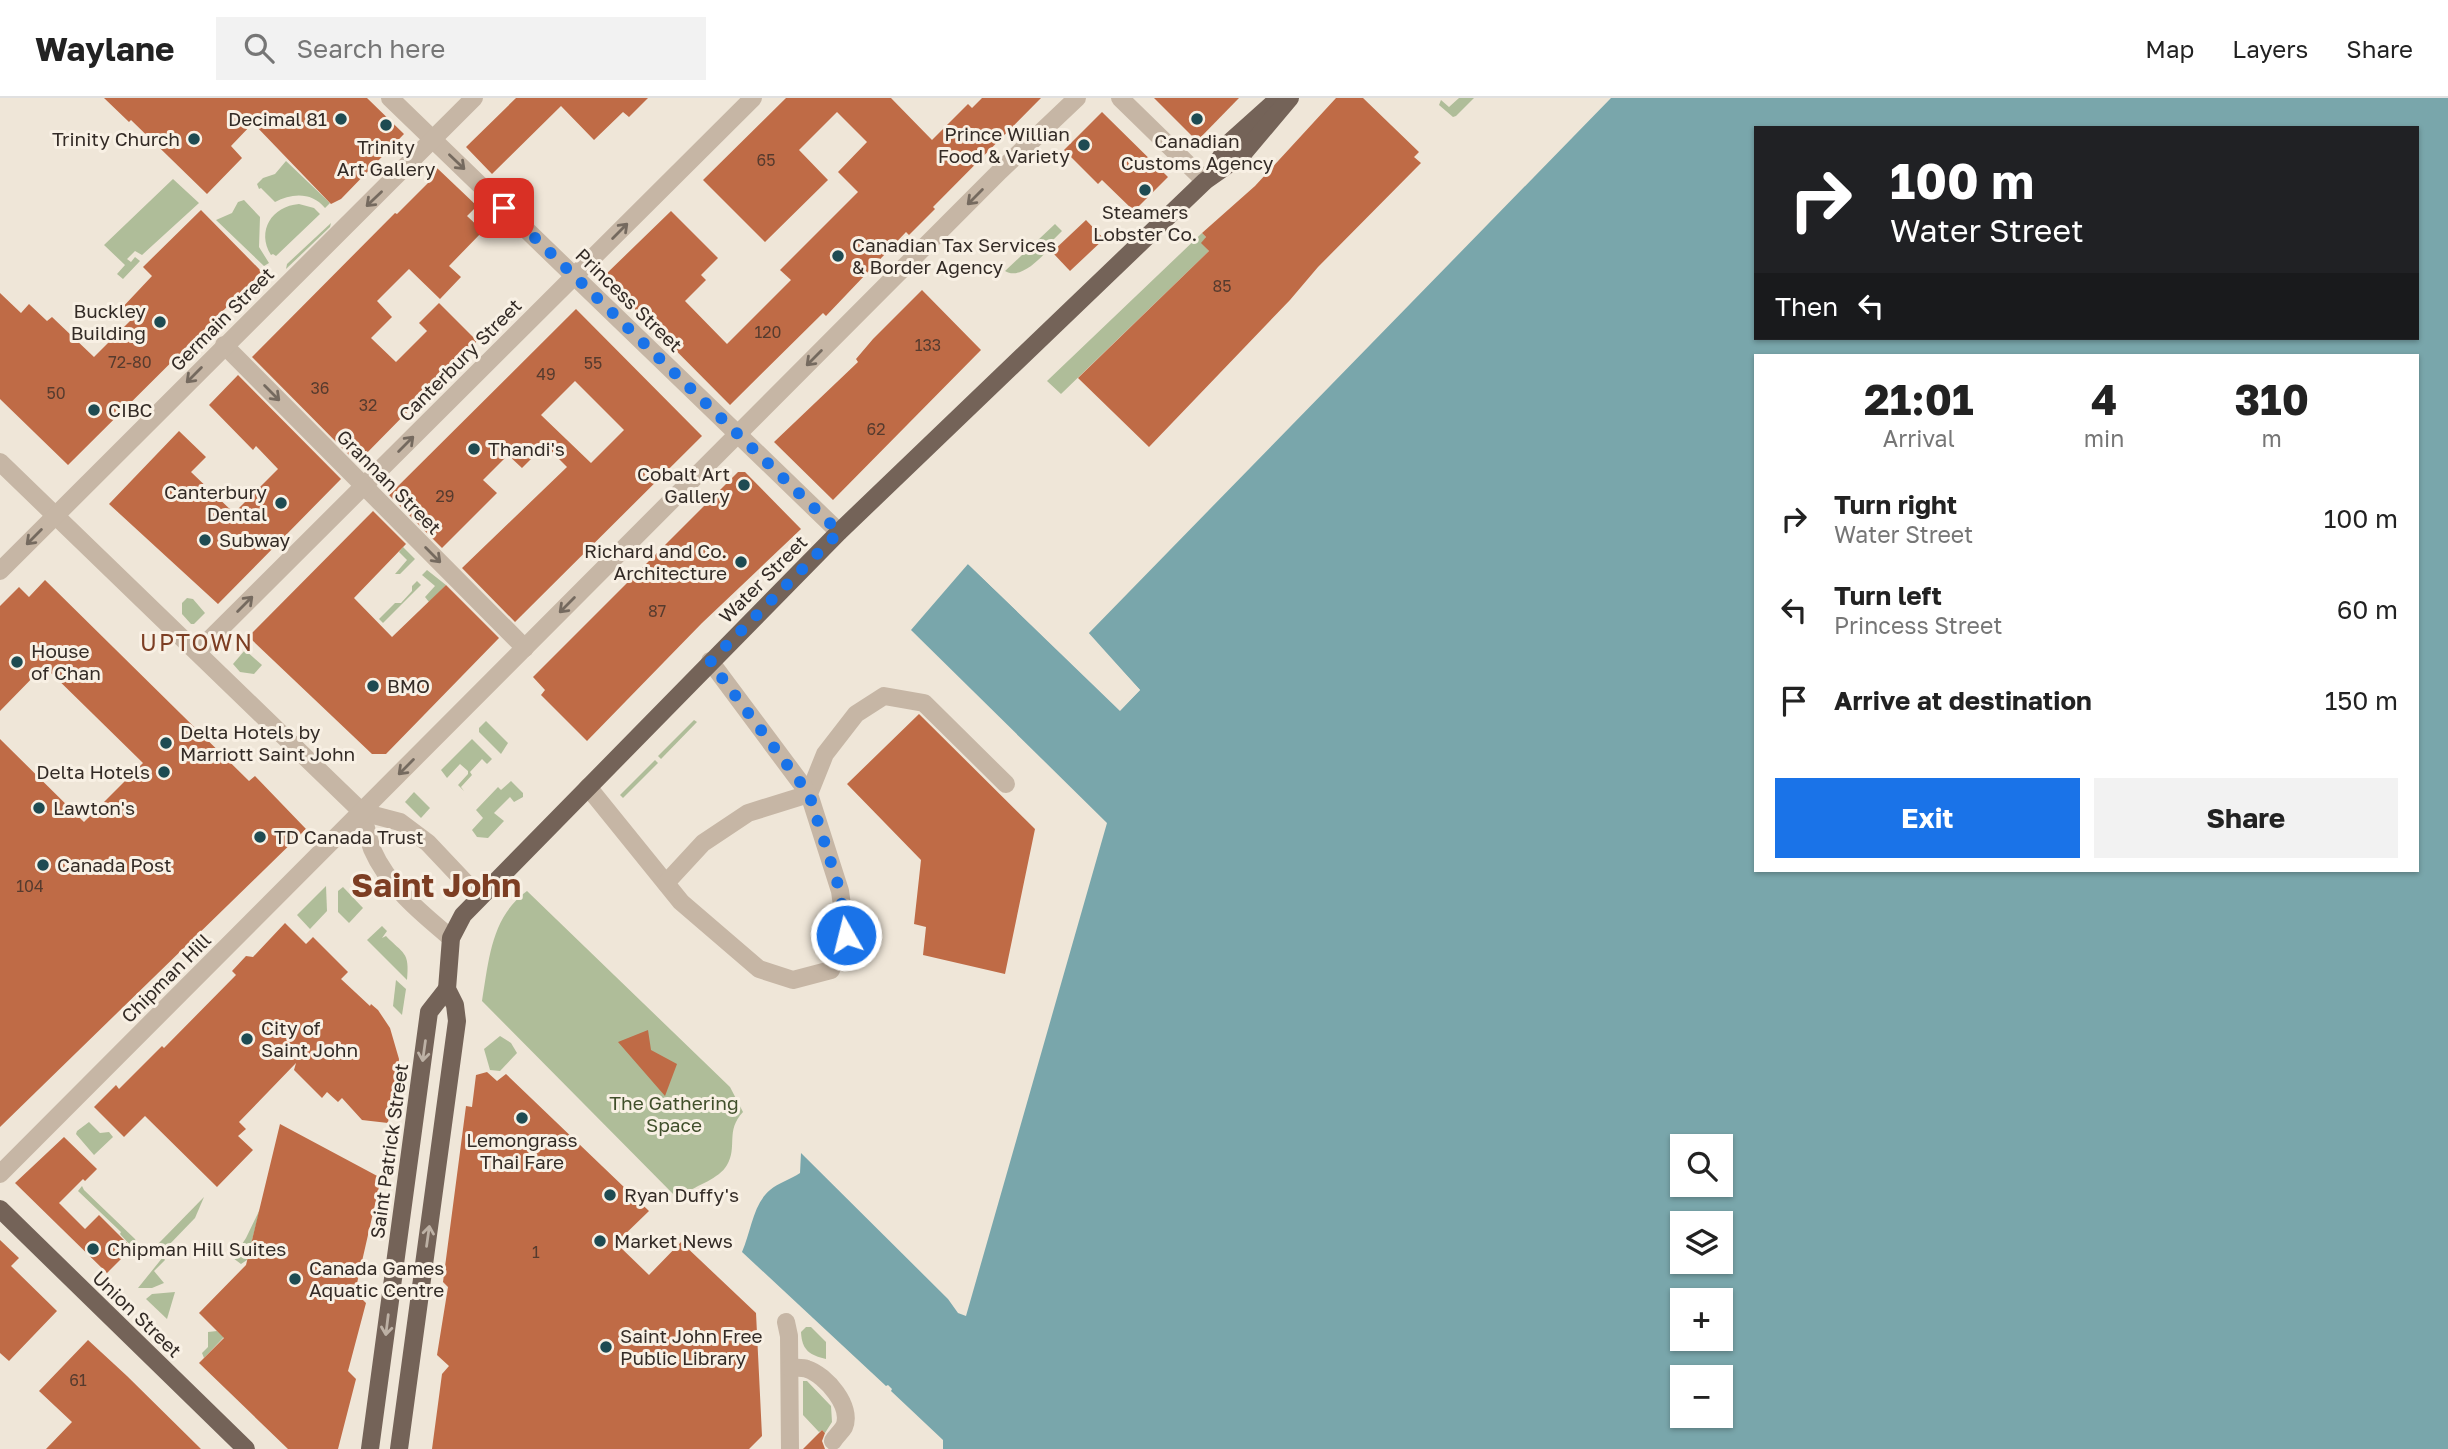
<!DOCTYPE html>
<html lang="en">
<head>
<meta charset="utf-8">
<style>
  :root { --surface:#fff; --page:#f2f2f2; --text:#222; --muted:#767676; --line:#e0e0e0; --accent:#1a73e8 }
  body { margin:0; font-family:"Golos Text",sans-serif; background:var(--page); color:var(--text); height:100vh; display:flex; flex-direction:column; font-size:26px; white-space:nowrap }
  * { box-sizing:border-box; margin:0 }
  p { font-size:23px; color:var(--muted) }
  .icon { flex:none; width:38px; height:38px; fill:none; stroke:currentColor; stroke-width:2; stroke-linecap:round; stroke-linejoin:round }
  .map { position:relative; flex:1; overflow:hidden }
  .sheet { position:absolute; left:1754px; top:256px; width:665px; height:518px; display:flex; flex-direction:column; background:var(--surface); border-radius:0px; box-shadow:0 2px 5px #0004 }
  .sheet>* { flex:none }
  .guide { position:absolute; left:1754px; top:28px; width:665px; height:214px; border-radius:0px; box-shadow:0 2px 5px #0004; background:#202124; color:#fff; overflow:hidden }
  .tools { position:absolute; left:1670px; top:1036px; display:grid; gap:14px }
  .tools a { display:grid; place-items:center; width:63px; height:63px; border-radius:0px; background:var(--surface); box-shadow:0 2px 5px #0004; font-size:35px }
  .pin { position:absolute; display:grid; place-items:center; width:60px; height:60px; color:#fff; margin:-30px; border-radius:14px; box-shadow:0 4px 10px #0006 }
  .me { position:absolute; width:77px; margin:-38px; rotate:352deg; stroke-linejoin:round; filter:drop-shadow(0 0 5px #0008) }
  .turn { display:flex; align-items:center; gap:24px; height:147px; padding:0 21px; font-size:32px }
  .turn .icon { width:91px; height:91px; stroke-width:2.5 }
  .turn b { display:block; font-size:49px; line-height:60px }
  .then { display:flex; align-items:center; height:66px; padding:0 21px; background:#0003; gap:14px; font-size:26px }
  .eta { display:flex; justify-content:space-evenly; align-items:center; height:119px; text-align:center }
  .eta b { font-size:42px; font-weight:700; line-height:49px }
  .cta { display:flex; gap:14px; margin-top:auto; padding:14px 21px }
  .cta a { flex:1; height:80px; border-radius:0px; background:var(--accent); color:#fff; font-size:28px; font-weight:700; line-height:80px; text-align:center }
  .cta a+a { background:var(--page); color:var(--text) }
  ul { padding:0; list-style:none }
  li { display:flex; align-items:center; gap:21px; height:91px; padding:0 21px }
  li div { flex:1 }
  li b { display:block; font-size:26px }
  li em { font-style:normal }
  header { display:flex; align-items:center; gap:42px; box-sizing:border-box; height:98px; padding:0 35px; background:var(--surface); border-bottom:2px solid var(--line) }
  header strong { font-size:33px }
  nav { display:flex; gap:38px; margin-inline-start:auto; font-size:24px }
  .search { width:490px; height:63px; background:var(--page); display:flex; align-items:center; gap:18px; box-sizing:border-box; padding:0 24px; border-radius:0px; color:var(--muted); font-size:26px }
  .map>svg:first-child { display:block }
  .green { fill:#afbd99 }
  .water { fill:#79a6ab; fill-rule:evenodd }
  .pier { fill:#efe6d8 }
  .building { fill:#bf6b46; fill-rule:evenodd }
  .lines { fill:none; stroke-linecap:round; stroke-linejoin:round }
  .minor { stroke:#c6b6a5; stroke-width:18 }
  .major { stroke:#746358; stroke-width:18 }
  .oneway { stroke:#756a5f }
  .oneway2 { stroke:#bdb1a5 }
  .route { stroke:#1a73e8; stroke-width:12; stroke-dasharray:0 21.6 }
  .poi-dot { fill:#1e4b52; stroke:#f8f0e4; stroke-width:2.5 }
  .labels { text-anchor:middle; stroke-width:6; stroke-linejoin:round; paint-order:stroke }
  .number-label { font-size:16px; fill:#563b2e }
  .poi-label { font-size:19px; fill:#332b26; stroke:#f8f0e4; text-anchor:start }
  .street-label { font-size:19px; fill:#332b26; stroke:#f8f0e4 }
  .park-label { font-size:19px; fill:#404f2b; stroke:#f8f0e4 }
  .quarter-label { font-size:23px; letter-spacing:2px; fill:#7d3e23; stroke:#f8f0e4 }
  .town-label { font-size:33px; font-weight:bold; fill:#7d3e23; stroke:#f8f0e4 }
</style>
</head>
<body>
<header>
<strong>Waylane</strong>
<div class="search"><svg class="icon" aria-label="search" viewBox="0 0 24 24"><circle cx="10" cy="10" r="6"/><path d="M15 15l6 6"/></svg>Search here</div>
<nav><a>Map</a><a>Layers</a><a>Share</a></nav>
</header>
<div class="map">
<svg width="2448" height="1351" viewBox="0 0 2448 1351">
  <rect width="100%" height="100%" fill="#efe6d8"/>
  <!-- green -->
  <g class="green">
    <polygon points="1459,0 1474,0 1456,18 1453,19 1439,7 1441,2 1449,9"/>
    <path d="M286,63L330,105L325,110C312,94 292,95 275,104L261,90L259,91L257,86L263,80L275,76Z"/>
    <polygon points="173,81 199,105 142,157 135,153 127,161 131,164 135,159 140,163 123,181 117,176 125,167 104,147"/>
    <polygon points="244,102 260,119 259,149 269,165 264,168 216,122 232,115 238,104"/>
    <path d="M299,106L314,110L320,116L276,158L273,156L271,157C256,133 272,108 299,106Z"/>
    <polygon points="331,125 330,129 286,171 287,166"/>
    <path d="M1055,126L1062,133L1052,143L1053,146C1043,158 1021,183 1005,173Z"/>
    <polygon points="1202,135 1206,139 1202,145 1209,153 1061,296 1047,283"/>
    <polygon points="403,449 415,461 400,476 395,476 407,462 399,454"/>
    <polygon points="427,472 446,487 429,504 425,499 435,488 422,477"/>
    <polygon points="417,483 421,487 383,525 379,521 395,505 401,505 412,493 412,488"/>
    <polygon points="187,500 193,501 205,515 194,526 191,526 182,516 182,505"/>
    <polygon points="245,552 262,567 254,576 240,574 233,566"/>
    <polygon points="694,622 697,624 661,661 658,658"/>
    <polygon points="486,623 508,645 501,656 479,634 479,630"/>
    <polygon points="472,641 492,661 487,666 482,661 470,674 472,677 461,689 464,693 458,687 468,676 468,673 460,666 447,680 441,672"/>
    <polygon points="655,662 658,665 623,700 620,697"/>
    <polygon points="511,683 523,695 523,699 514,704 510,699 494,715 504,723 488,740 477,739 472,732 483,720 476,712 498,689 501,692"/>
    <polygon points="414,694 430,710 421,720 405,704"/>
    <polygon points="326,788 327,813 310,831 297,817"/>
    <polygon points="343,789 363,810 349,825 338,814 338,793"/>
    <path d="M527,793L730,989L743,1014C725,1033 738,1049 727,1067C719,1081 697,1087 684,1096L681,1104L482,903C489,862 491,819 527,793Z"/>
    <path d="M382,828L387,833L382,840L386,838C403,856 410,853 407,882L367,842Z"/>
    <polygon points="396,882 406,891 402,917 393,908"/>
    <polygon points="500,938 511,945 517,955 500,973 490,972 484,951"/>
    <polygon points="89,1024 100,1035 109,1034 113,1039 94,1057 76,1036 77,1033"/>
    <polygon points="82,1088 84,1092 135,1141 143,1158 142,1160 120,1136 121,1134 78,1093"/>
    <polygon points="204,1099 195,1120 164,1152 158,1146"/>
    <polygon points="260,1111 247,1162 241,1166 233,1160 246,1140"/>
    <polygon points="163,1159 165,1162 154,1173 164,1185 152,1190 138,1190"/>
    <polygon points="175,1194 167,1221 146,1201 152,1196"/>
    <path d="M806,1229H811L826,1244V1261C810,1257 802,1253 801,1234Z"/>
    <polygon points="217,1233 224,1239 204,1260 202,1255 208,1249 208,1234"/>
    <polygon points="803,1283 807,1283 831,1308 832,1324 825,1335 822,1332 819,1334 803,1317"/>
  </g>
  <!-- water -->
  <path class="water" d="M1611,0H2448V1351H943V1342L891,1293L892,1291L888,1287L886,1288L742,1154C751,1134 753,1106 770,1092C778,1085 791,1081 800,1075L801,1055L948,1201L958,1215L966,1218L1107,725L911,532L968,466L1120,612L1140,592L1088,536ZM1755,30H2417V240H1755ZM1755,257H2417V772H1755ZM1682,1048H1720V1087H1682ZM1682,1125H1720V1164H1682ZM1682,1202H1720V1241H1682ZM1682,1279H1720V1318H1682Z"/>
  <!-- pier -->
  <polygon class="pier" points="971,464 1120,608 1135,592 1086,538 1087,533 1140,592 1120,613 968,466"/>
  <!-- building -->
  <g class="building">
    <polygon points="104,0 367,0 404,36 341,101 331,106 253,25 231,48 242,60 207,96 131,22 129,24"/>
    <polygon points="516,0 648,0 629,19 623,14 594,42 561,8 492,76 466,49"/>
    <polygon points="786,0 891,0 932,42 968,6 972,10 982,0 1041,0 933,109 935,111 909,137 906,134 826,218 823,215 730,307 603,179 671,113 718,160 701,177 706,182 685,203 727,246 791,182 780,172 858,94 838,74 867,44 837,14 799,52 828,82 765,144 703,82"/>
    <polygon points="1154,0 1239,0 1197,43"/>
    <polygon points="1336,0 1363,0 1419,54 1414,59 1421,65 1318,169 1290,202 1149,349 1078,280 1209,153 1201,145 1206,139 1202,135 1255,88"/>
    <polygon points="1102,14 1168,79 1134,113 1102,82 1098,86 1064,52"/>
    <polygon points="437,70 477,108 467,118 483,133 449,168 461,179 440,201 409,171 377,203 392,219 371,240 396,264 427,233 419,225 439,205 477,243 357,365 252,259 395,115 397,116 433,80"/>
    <polygon points="201,112 262,174 68,367 0,301 0,195 21,215 29,206 47,223 52,219 94,259 131,222 120,212 152,178 143,169"/>
    <polygon points="1086,122 1104,141 1070,173 1052,154"/>
    <polygon points="922,192 981,252 833,402 774,344 858,264 856,261 873,241"/>
    <path d="M576,211L702,338L515,524L462,470L567,369L545,347L522,370L508,357L483,382L497,395L442,450L389,397ZM575,283L624,332L591,365L541,317Z"/>
    <polygon points="238,277 341,381 218,506 109,406 179,333 206,359 191,374 234,415 278,371 256,348 253,352 209,307"/>
    <polygon points="738,374 745,374 801,431 702,525 587,643 541,597 545,592 533,579"/>
    <polygon points="373,413 406,446 354,500 392,539 446,487 499,540 386,656 372,656 252,542 252,535"/>
    <polygon points="45,482 249,683 255,678 306,731 0,1029 0,641 84,724 143,665 44,568 0,613 0,508 19,489 29,499"/>
    <polygon points="919,616 1035,731 1005,876 923,857 926,829 914,826 921,762 847,686"/>
    <polygon points="285,825 306,846 313,839 348,874 341,881 370,908 371,906 378,912 390,930 399,961 394,1010 390,1010 388,1025 362,1022 342,1000 338,1004 327,994 322,1000 294,972 296,965 239,1024 246,1031 238,1038 253,1052 217,1089 145,1018 124,1039 94,1009 116,987 119,991 162,948 164,950 236,877 232,873 246,858 253,859"/>
    <polygon points="648,932 651,952 677,966 665,998 618,944"/>
    <polygon points="487,974 497,983 506,976 649,1113 616,1145 649,1177 681,1144 756,1215 762,1338 749,1351 432,1351 442,1276 449,1268 437,1257 448,1189 443,1184 466,1008 472,1009 476,977"/>
    <polygon points="280,1026 381,1080 355,1194 366,1205 348,1273 356,1281 338,1351 288,1351 199,1265 224,1240 199,1215 246,1167"/>
    <polygon points="64,1039 97,1071 85,1083 83,1081 59,1105 85,1131 99,1117 132,1150 107,1175 15,1085"/>
    <polygon points="0,1142 19,1160 11,1168 57,1213 9,1263 0,1255"/>
    <polygon points="88,1242 127,1278 201,1351 46,1351 72,1324 39,1293"/>
    <polygon points="822,1332 825,1335 822,1343 825,1351 803,1351"/>
  </g>
  <g class="lines">
    <!-- minor -->
    <g class="minor">
      <polyline points="390,0 839,434"/>
      <polyline points="1120,0 1205,83"/>
      <polyline points="224,247 525,550"/>
      <path d="M0,364L362,714C365,726 368,739 372,751C388,788 421,815 451,840"/>
      <polyline points="0,473 474,0"/>
      <polyline points="197,554 753,0"/>
      <polyline points="588,689 681,804 759,871 793,882 831,872 846,837 840,793 809,696 825,656 856,616 884,598 924,605 1006,686"/>
      <polyline points="362,714 400,724 428,745 479,799"/>
      <polyline points="666,785 703,745 748,715 809,696 710,563"/>
      <polyline points="0,1076 1000,73 1077,0"/>
      <polyline points="786,1224 789,1238 790,1351"/>
      <path d="M790,1270C795,1270 802,1269 807,1271C826,1277 853,1309 844,1329C841,1334 836,1338 833,1343"/>
    </g>
    <!-- major -->
    <g class="major">
      <polyline points="1213,72 1230,44 1279,0"/>
      <polyline points="0,1111 246,1351"/>
      <polyline points="370,1351 429,914 447,891"/>
      <polyline points="399,1351 457,923 455,907 447,891 451,840 463,817 839,434 1205,83 1242,57 1290,0"/>
    </g>
  </g>
  <!-- one-way arrows -->
  <defs><path id="oneway-shaft" d="M-6 0H5M1.5-3L5.5 0L1.5 3" fill="none" stroke-width="1.6" stroke-linecap="round" stroke-linejoin="round" transform="scale(1.75)"/></defs>
  <g class="oneway">
    <use href="#oneway-shaft" transform="translate(457 64) rotate(44)"/>
    <use href="#oneway-shaft" transform="translate(975 99) rotate(135)"/>
    <use href="#oneway-shaft" transform="translate(374 101) rotate(136)"/>
    <use href="#oneway-shaft" transform="translate(620 133) rotate(-45)"/>
    <use href="#oneway-shaft" transform="translate(814 260) rotate(135)"/>
    <use href="#oneway-shaft" transform="translate(194 277) rotate(135)"/>
    <use href="#oneway-shaft" transform="translate(272 295) rotate(45)"/>
    <use href="#oneway-shaft" transform="translate(406 346) rotate(-45)"/>
    <use href="#oneway-shaft" transform="translate(34 439) rotate(135)"/>
    <use href="#oneway-shaft" transform="translate(433 457) rotate(45)"/>
    <use href="#oneway-shaft" transform="translate(245 506) rotate(-45)"/>
    <use href="#oneway-shaft" transform="translate(567 507) rotate(135)"/>
    <use href="#oneway-shaft" transform="translate(406 669) rotate(135)"/>
  </g>
  <g class="oneway2">
    <use href="#oneway-shaft" transform="translate(424 953) rotate(98)"/>
    <use href="#oneway-shaft" transform="translate(428 1138) rotate(-82)"/>
    <use href="#oneway-shaft" transform="translate(387 1227) rotate(97)"/>
  </g>
  <g class="lines">
    <!-- route -->
    <polyline class="route" points="504,110 839,434 710,564 809,696 840,793 846,837"/>
  </g>
  <!-- markers -->
  <g class="poi-dot">
    <circle cx="341" cy="21" r="7"/>
    <circle cx="1197" cy="21" r="7"/>
    <circle cx="386" cy="27" r="7"/>
    <circle cx="194" cy="41" r="7"/>
    <circle cx="1084" cy="47" r="7"/>
    <circle cx="1145" cy="92" r="7"/>
    <circle cx="838" cy="158" r="7"/>
    <circle cx="160" cy="224" r="7"/>
    <circle cx="94" cy="312" r="7"/>
    <circle cx="474" cy="351" r="7"/>
    <circle cx="744" cy="387" r="7"/>
    <circle cx="281" cy="405" r="7"/>
    <circle cx="205" cy="442" r="7"/>
    <circle cx="741" cy="464" r="7"/>
    <circle cx="17" cy="564" r="7"/>
    <circle cx="373" cy="588" r="7"/>
    <circle cx="166" cy="645" r="7"/>
    <circle cx="164" cy="674" r="7"/>
    <circle cx="39" cy="710" r="7"/>
    <circle cx="260" cy="739" r="7"/>
    <circle cx="43" cy="767" r="7"/>
    <circle cx="247" cy="941" r="7"/>
    <circle cx="522" cy="1020" r="7"/>
    <circle cx="610" cy="1097" r="7"/>
    <circle cx="600" cy="1143" r="7"/>
    <circle cx="93" cy="1151" r="7"/>
    <circle cx="295" cy="1181" r="7"/>
    <circle cx="606" cy="1249" r="7"/>
  </g>
  <g class="labels">
    <!-- number labels -->
    <g class="number-label">
      <text x="766" y="68">65</text>
      <text x="1222" y="194">85</text>
      <text x="768" y="240">120</text>
      <text x="928" y="253">133</text>
      <text x="130" y="270">72-80</text>
      <text x="593" y="271">55</text>
      <text x="546" y="282">49</text>
      <text x="320" y="296">36</text>
      <text x="56" y="301">50</text>
      <text x="368" y="313">32</text>
      <text x="876" y="337">62</text>
      <text x="445" y="404">29</text>
      <text x="657" y="519">87</text>
      <text x="30" y="794">104</text>
      <text x="536" y="1160">1</text>
      <text x="78" y="1288">61</text>
    </g>
    <!-- poi labels -->
    <g class="poi-label">
      <text x="327" y="28" text-anchor="end">Decimal 81</text>
      <text x="1070" y="43" text-anchor="end">Prince Willian<tspan x="1070" dy="22">Food &amp; Variety</tspan></text>
      <text x="180" y="48" text-anchor="end">Trinity Church</text>
      <text x="1197" y="50" text-anchor="middle">Canadian<tspan x="1197" dy="22">Customs Agency</tspan></text>
      <text x="386" y="56" text-anchor="middle">Trinity<tspan x="386" dy="22">Art Gallery</tspan></text>
      <text x="1145" y="121" text-anchor="middle">Steamers<tspan x="1145" dy="22">Lobster Co.</tspan></text>
      <text x="852" y="154">Canadian Tax Services<tspan x="852" dy="22">&amp; Border Agency</tspan></text>
      <text x="146" y="220" text-anchor="end">Buckley<tspan x="146" dy="22">Building</tspan></text>
      <text x="108" y="319">CIBC</text>
      <text x="488" y="358">Thandi's</text>
      <text x="730" y="383" text-anchor="end">Cobalt Art<tspan x="730" dy="22">Gallery</tspan></text>
      <text x="267" y="401" text-anchor="end">Canterbury<tspan x="267" dy="22">Dental</tspan></text>
      <text x="219" y="449">Subway</text>
      <text x="727" y="460" text-anchor="end">Richard and Co.<tspan x="727" dy="22">Architecture</tspan></text>
      <text x="31" y="560">House<tspan x="31" dy="22">of Chan</tspan></text>
      <text x="387" y="595">BMO</text>
      <text x="180" y="641">Delta Hotels by<tspan x="180" dy="22">Marriott Saint John</tspan></text>
      <text x="150" y="681" text-anchor="end">Delta Hotels</text>
      <text x="53" y="717">Lawton's</text>
      <text x="274" y="746">TD Canada Trust</text>
      <text x="57" y="774">Canada Post</text>
      <text x="261" y="937">City of<tspan x="261" dy="22">Saint John</tspan></text>
      <text x="522" y="1049" text-anchor="middle">Lemongrass<tspan x="522" dy="22">Thai Fare</tspan></text>
      <text x="624" y="1104">Ryan Duffy's</text>
      <text x="614" y="1150">Market News</text>
      <text x="107" y="1158">Chipman Hill Suites</text>
      <text x="309" y="1177">Canada Games<tspan x="309" dy="22">Aquatic Centre</tspan></text>
      <text x="620" y="1245">Saint John Free<tspan x="620" dy="22">Public Library</tspan></text>
    </g>
    <!-- street labels -->
    <g class="street-label">
      <text transform="translate(629 202) rotate(44)" y="7">Princess Street</text>
      <text transform="translate(222 221) rotate(-45)" y="7">Germain Street</text>
      <text transform="translate(460 262) rotate(-45)" y="7">Canterbury Street</text>
      <text transform="translate(389 384) rotate(45)" y="7">Grannan Street</text>
      <text transform="translate(763 481) rotate(-45)" y="7">Water Street</text>
      <text transform="translate(166 880) rotate(-45)" y="7">Chipman Hill</text>
      <text transform="translate(389 1053) rotate(-82)" y="7">Saint Patrick Street</text>
      <text transform="translate(137 1216) rotate(44)" y="7">Union Street</text>
    </g>
    <!-- park labels -->
    <g class="park-label">
      <text x="674" y="1012">The Gathering<tspan x="674" dy="22">Space</tspan></text>
    </g>
    <!-- quarter labels -->
    <g class="quarter-label">
      <text x="197" y="553">UPTOWN</text>
    </g>
    <!-- town labels -->
    <g class="town-label">
      <text x="436" y="799">Saint John</text>
    </g>
  </g>
</svg>
<div class="tools">
<a><svg class="icon" aria-label="search" viewBox="0 0 24 24"><circle cx="10" cy="10" r="6"/><path d="M15 15l6 6"/></svg></a>
<a><svg class="icon" aria-label="layers" viewBox="0 0 24 24"><path d="M12 4l9 5-9 5-9-5zM3 14l9 5 9-5"/></svg></a>
<a>+</a>
<a>−</a>
</div>
<div class="pin" style="left:504px;top:110px;background:#d93025"><svg class="icon" aria-label="arrive" viewBox="0 0 24 24"><path d="M6 21V4h12l-3 4 3 4H6"/></svg></div>
<svg class="me" style="left:846px;top:837px" viewBox="-20 -20 40 40"><circle r="17" fill="#1a73e8" stroke="#fff" stroke-width="3"/><path d="M0-11L8 9 0 5-8 9z" fill="#fff"/></svg>
<div class="guide">
<div class="turn"><svg class="icon" aria-label="right" viewBox="0 0 24 24"><path d="M7 20v-9h11M14 6l5 5-5 5"/></svg><div><b>100 m</b>Water Street</div></div>
<div class="then">Then<svg class="icon" aria-label="left" viewBox="0 0 24 24"><path d="M17 20v-9H6M10 6l-5 5 5 5"/></svg></div>
</div>
<section class="sheet">
<div class="eta">
<div><b>21:01</b><p>Arrival</p></div>
<div><b>4</b><p>min</p></div>
<div><b>310</b><p>m</p></div>
</div>
<ul>
<li><svg class="icon" aria-label="right" viewBox="0 0 24 24"><path d="M7 20v-9h11M14 6l5 5-5 5"/></svg><div><b>Turn right</b><p>Water Street</p></div><em>100 m</em></li>
<li><svg class="icon" aria-label="left" viewBox="0 0 24 24"><path d="M17 20v-9H6M10 6l-5 5 5 5"/></svg><div><b>Turn left</b><p>Princess Street</p></div><em>60 m</em></li>
<li><svg class="icon" aria-label="arrive" viewBox="0 0 24 24"><path d="M6 21V4h12l-3 4 3 4H6"/></svg><div><b>Arrive at destination</b></div><em>150 m</em></li>
</ul>
<div class="cta"><a>Exit</a><a>Share</a></div>
</section>
</div>
</body>
</html>
